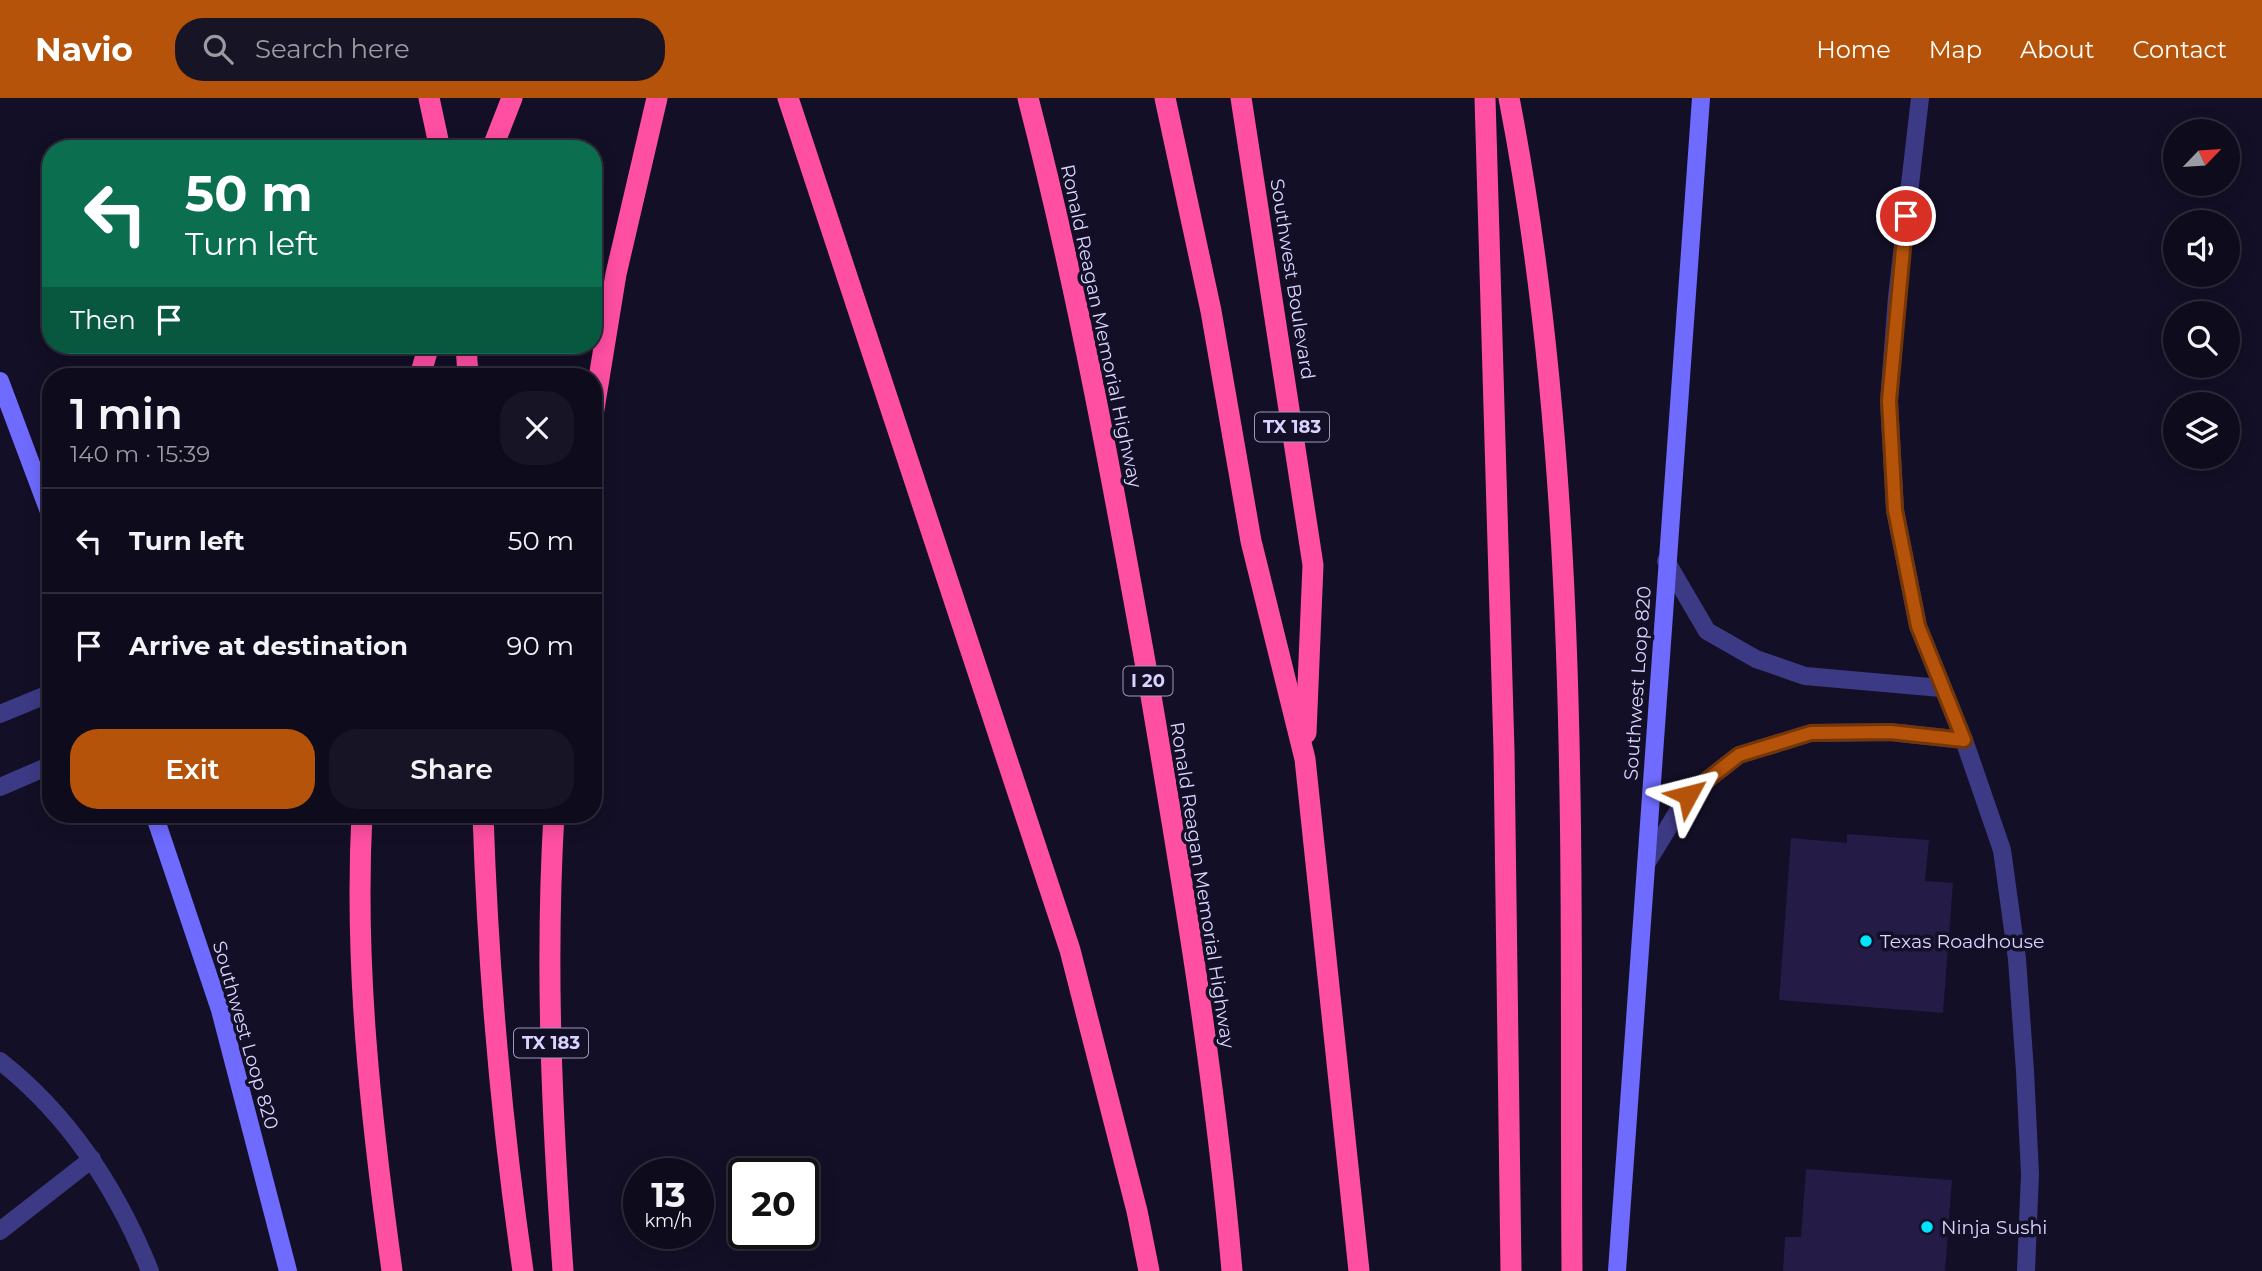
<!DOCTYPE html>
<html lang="en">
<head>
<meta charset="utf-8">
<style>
  :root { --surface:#0e0b1c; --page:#171425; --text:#f1f3f6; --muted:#9b9ba3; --line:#2e2b3b; --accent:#b45309 }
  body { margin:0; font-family:Montserrat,sans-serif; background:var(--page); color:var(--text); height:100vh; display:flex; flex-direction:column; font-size:26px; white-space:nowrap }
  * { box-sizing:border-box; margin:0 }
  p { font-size:23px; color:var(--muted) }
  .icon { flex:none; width:38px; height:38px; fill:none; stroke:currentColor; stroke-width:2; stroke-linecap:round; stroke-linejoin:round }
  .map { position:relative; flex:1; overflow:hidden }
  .side { position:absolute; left:42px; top:270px; width:560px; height:455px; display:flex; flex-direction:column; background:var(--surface); border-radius:28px; box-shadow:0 4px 18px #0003,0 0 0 2px var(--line) }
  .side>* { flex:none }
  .banner { position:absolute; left:42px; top:42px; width:560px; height:214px; border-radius:28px; box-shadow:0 4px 18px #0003,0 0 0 2px var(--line); background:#0b6e4f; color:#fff; overflow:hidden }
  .needle { width:46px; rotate:65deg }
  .buttons { position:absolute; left:2163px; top:21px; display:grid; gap:14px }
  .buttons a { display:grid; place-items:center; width:77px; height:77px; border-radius:50%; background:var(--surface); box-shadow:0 4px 18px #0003,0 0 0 2px var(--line); font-size:35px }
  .speed { position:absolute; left:623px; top:1060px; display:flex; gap:14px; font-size:35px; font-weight:700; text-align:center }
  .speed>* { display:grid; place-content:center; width:91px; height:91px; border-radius:50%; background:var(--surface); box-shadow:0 4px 18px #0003,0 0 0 2px var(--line); line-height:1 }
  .speed small { font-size:18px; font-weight:400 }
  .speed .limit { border:4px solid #111; border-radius:10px; background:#fff; color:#111 }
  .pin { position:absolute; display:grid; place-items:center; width:60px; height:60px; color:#fff; margin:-30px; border:4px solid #fff; border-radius:50%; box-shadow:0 2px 7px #0007 }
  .me { position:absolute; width:77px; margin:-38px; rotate:52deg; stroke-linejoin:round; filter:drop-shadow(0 0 5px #0008) }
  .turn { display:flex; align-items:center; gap:24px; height:147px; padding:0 28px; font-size:32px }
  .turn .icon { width:91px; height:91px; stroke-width:2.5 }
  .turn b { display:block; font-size:49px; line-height:60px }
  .then { display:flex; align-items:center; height:66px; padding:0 28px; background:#0003; gap:14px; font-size:26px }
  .round { display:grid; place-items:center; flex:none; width:74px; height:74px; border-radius:28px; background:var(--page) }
  .headline { display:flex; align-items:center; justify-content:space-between; height:119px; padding:0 28px }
  h1 { font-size:42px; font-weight:600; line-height:52px }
  .button { display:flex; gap:14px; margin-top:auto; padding:14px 28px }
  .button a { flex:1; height:80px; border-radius:28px; background:var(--accent); color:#fff; font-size:28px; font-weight:600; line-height:80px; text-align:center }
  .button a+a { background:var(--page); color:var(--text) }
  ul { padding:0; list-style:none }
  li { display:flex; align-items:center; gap:21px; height:105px; padding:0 28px; border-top:2px solid var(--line) }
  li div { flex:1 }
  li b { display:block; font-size:26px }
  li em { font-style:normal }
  header { display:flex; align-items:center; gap:42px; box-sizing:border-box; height:98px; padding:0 35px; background:var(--accent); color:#fff }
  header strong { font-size:33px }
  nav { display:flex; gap:38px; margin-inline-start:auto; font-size:24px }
  .search { width:490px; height:63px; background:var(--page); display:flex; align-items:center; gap:18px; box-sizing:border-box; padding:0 24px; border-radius:28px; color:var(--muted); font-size:26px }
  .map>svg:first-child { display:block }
  .building { fill:#241b47 }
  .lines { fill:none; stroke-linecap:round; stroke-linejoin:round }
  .service { stroke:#3d3a85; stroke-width:18 }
  .secondary { stroke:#6f6bff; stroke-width:18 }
  .motorway { stroke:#ff4fa3; stroke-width:21 }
  .route-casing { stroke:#753606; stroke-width:18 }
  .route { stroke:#b45309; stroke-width:12 }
  .poi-dot { fill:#00e5ff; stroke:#130f26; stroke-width:2.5 }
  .labels { text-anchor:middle; stroke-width:7; stroke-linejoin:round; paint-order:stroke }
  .shield { fill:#130f26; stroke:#9e99be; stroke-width:2 }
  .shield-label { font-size:18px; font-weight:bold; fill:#d9d4ff }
  .street-label { font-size:19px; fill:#d9d4ff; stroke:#130f26 }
  .poi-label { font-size:19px; fill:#d9d4ff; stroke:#130f26; text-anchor:start }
</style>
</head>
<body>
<header>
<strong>Navio</strong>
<div class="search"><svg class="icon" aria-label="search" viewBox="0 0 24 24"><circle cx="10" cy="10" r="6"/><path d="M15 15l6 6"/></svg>Search here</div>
<nav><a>Home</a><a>Map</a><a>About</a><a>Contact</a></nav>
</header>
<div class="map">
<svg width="2262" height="1173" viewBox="0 0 2262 1173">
  <rect width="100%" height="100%" fill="#130f26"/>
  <!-- building -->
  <g class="building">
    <polygon points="1847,736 1929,742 1925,783 1953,785 1943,915 1779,902 1791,740 1847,745"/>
    <polygon points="1806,1071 1952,1082 1945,1173 1783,1173 1785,1139 1801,1139"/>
  </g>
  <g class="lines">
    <!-- service -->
    <g class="service">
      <polyline points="1920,0 1897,199 1889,303 1895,412 1918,528 1964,642 2002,752 2017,861 2025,973 2030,1076 2026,1173"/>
      <polyline points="1666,463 1707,533 1756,561 1805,578 1941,590"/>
      <polyline points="0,616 51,595"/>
      <polyline points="0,689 51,667"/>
      <polyline points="1646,766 1688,697 1739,657 1811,635 1890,634 1964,642"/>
      <path d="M0,963C70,1018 117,1091 150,1173"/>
      <polyline points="0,1133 92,1061"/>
    </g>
    <!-- secondary -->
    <g class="secondary">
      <polyline points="0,283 51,419"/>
      <polyline points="154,716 220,912 288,1173"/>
      <polyline points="1617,1173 1701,0"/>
    </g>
    <!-- motorway -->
    <g class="motorway">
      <polyline points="429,0 440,51"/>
      <polyline points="788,0 1070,852 1137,1113 1149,1173"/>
      <path d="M1028,0C1078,193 1114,390 1149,586C1182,781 1215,976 1232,1173"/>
      <polyline points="1165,0 1211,213 1251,443 1305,661 1359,1173"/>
      <polyline points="1241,0 1313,467 1306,635"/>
      <polyline points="1485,0 1504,652 1511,1173"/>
      <path d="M1509,0C1584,386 1569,782 1572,1173"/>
      <polyline points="492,51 512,0"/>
      <polyline points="466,247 468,278"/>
      <polyline points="420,278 429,247"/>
      <polyline points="593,317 616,176 657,0"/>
      <path d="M362,716C354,869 371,1021 392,1173"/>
      <path d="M483,716C488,869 501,1022 523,1173"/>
      <path d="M554,716C545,868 552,1021 563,1173"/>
    </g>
  </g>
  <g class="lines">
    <defs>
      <polyline id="route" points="1688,697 1739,657 1811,635 1890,634 1964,642 1918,528 1895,412 1889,303 1906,118"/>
    </defs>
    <!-- route casing -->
    <use href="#route" class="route-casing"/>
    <!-- route -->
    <use href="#route" class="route"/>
  </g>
  <!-- markers -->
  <g class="poi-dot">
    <circle cx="1866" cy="843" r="7"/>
    <circle cx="1927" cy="1129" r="7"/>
  </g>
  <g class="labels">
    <!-- shield labels -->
    <g class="shield">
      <rect x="1255" y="314.5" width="74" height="29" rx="5"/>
      <rect x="1123.5" y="568.5" width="49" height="29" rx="5"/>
      <rect x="514" y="930.5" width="74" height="29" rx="5"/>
    </g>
    <g class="shield-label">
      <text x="1292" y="335">TX 183</text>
      <text x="1148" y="589">I 20</text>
      <text x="551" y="951">TX 183</text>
    </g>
    <!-- street labels -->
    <g class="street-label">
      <text transform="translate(1293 181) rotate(81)" y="7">Southwest Boulevard</text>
      <text transform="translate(1102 228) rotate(78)" y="7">Ronald Reagan Memorial Highway</text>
      <text transform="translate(1637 585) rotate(-86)" y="7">Southwest Loop 820</text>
      <text transform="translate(1203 787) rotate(81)" y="7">Ronald Reagan Memorial Highway</text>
      <text transform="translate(246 937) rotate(74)" y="7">Southwest Loop 820</text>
    </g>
    <!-- poi labels -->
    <g class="poi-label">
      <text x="1880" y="850">Texas Roadhouse</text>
      <text x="1941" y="1136">Ninja Sushi</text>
    </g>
  </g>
</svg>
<div class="buttons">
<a><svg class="needle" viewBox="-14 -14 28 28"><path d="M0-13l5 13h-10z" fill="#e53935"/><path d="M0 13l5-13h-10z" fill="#9b9ba3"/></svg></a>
<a><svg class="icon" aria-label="sound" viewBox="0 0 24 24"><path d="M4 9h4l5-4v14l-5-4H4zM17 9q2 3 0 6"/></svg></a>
<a><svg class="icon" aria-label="search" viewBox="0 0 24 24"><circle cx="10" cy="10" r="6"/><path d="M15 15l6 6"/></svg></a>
<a><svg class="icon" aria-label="layers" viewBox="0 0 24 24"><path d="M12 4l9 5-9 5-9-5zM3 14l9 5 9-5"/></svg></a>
</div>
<div class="speed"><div>13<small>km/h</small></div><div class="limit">20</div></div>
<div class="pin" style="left:1906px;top:118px;background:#d93025"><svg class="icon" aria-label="arrive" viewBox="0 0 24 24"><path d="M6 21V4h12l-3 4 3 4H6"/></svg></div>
<svg class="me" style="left:1688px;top:697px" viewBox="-20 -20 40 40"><path d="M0-17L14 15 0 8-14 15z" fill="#b45309" stroke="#fff" stroke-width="4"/></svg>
<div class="banner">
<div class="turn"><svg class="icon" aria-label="left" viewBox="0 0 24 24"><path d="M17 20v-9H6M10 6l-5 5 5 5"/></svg><div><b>50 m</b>Turn left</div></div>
<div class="then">Then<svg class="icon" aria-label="arrive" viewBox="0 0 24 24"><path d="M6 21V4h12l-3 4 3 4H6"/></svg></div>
</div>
<section class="side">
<div class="headline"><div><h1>1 min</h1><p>140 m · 15:39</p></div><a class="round"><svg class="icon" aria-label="close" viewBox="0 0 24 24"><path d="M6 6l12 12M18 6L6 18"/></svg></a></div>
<ul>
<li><svg class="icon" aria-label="left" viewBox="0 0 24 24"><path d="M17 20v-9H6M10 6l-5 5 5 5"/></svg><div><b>Turn left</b></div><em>50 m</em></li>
<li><svg class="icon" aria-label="arrive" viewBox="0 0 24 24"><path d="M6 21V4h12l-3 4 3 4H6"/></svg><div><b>Arrive at destination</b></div><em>90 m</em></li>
</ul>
<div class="button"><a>Exit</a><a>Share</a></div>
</section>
</div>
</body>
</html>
